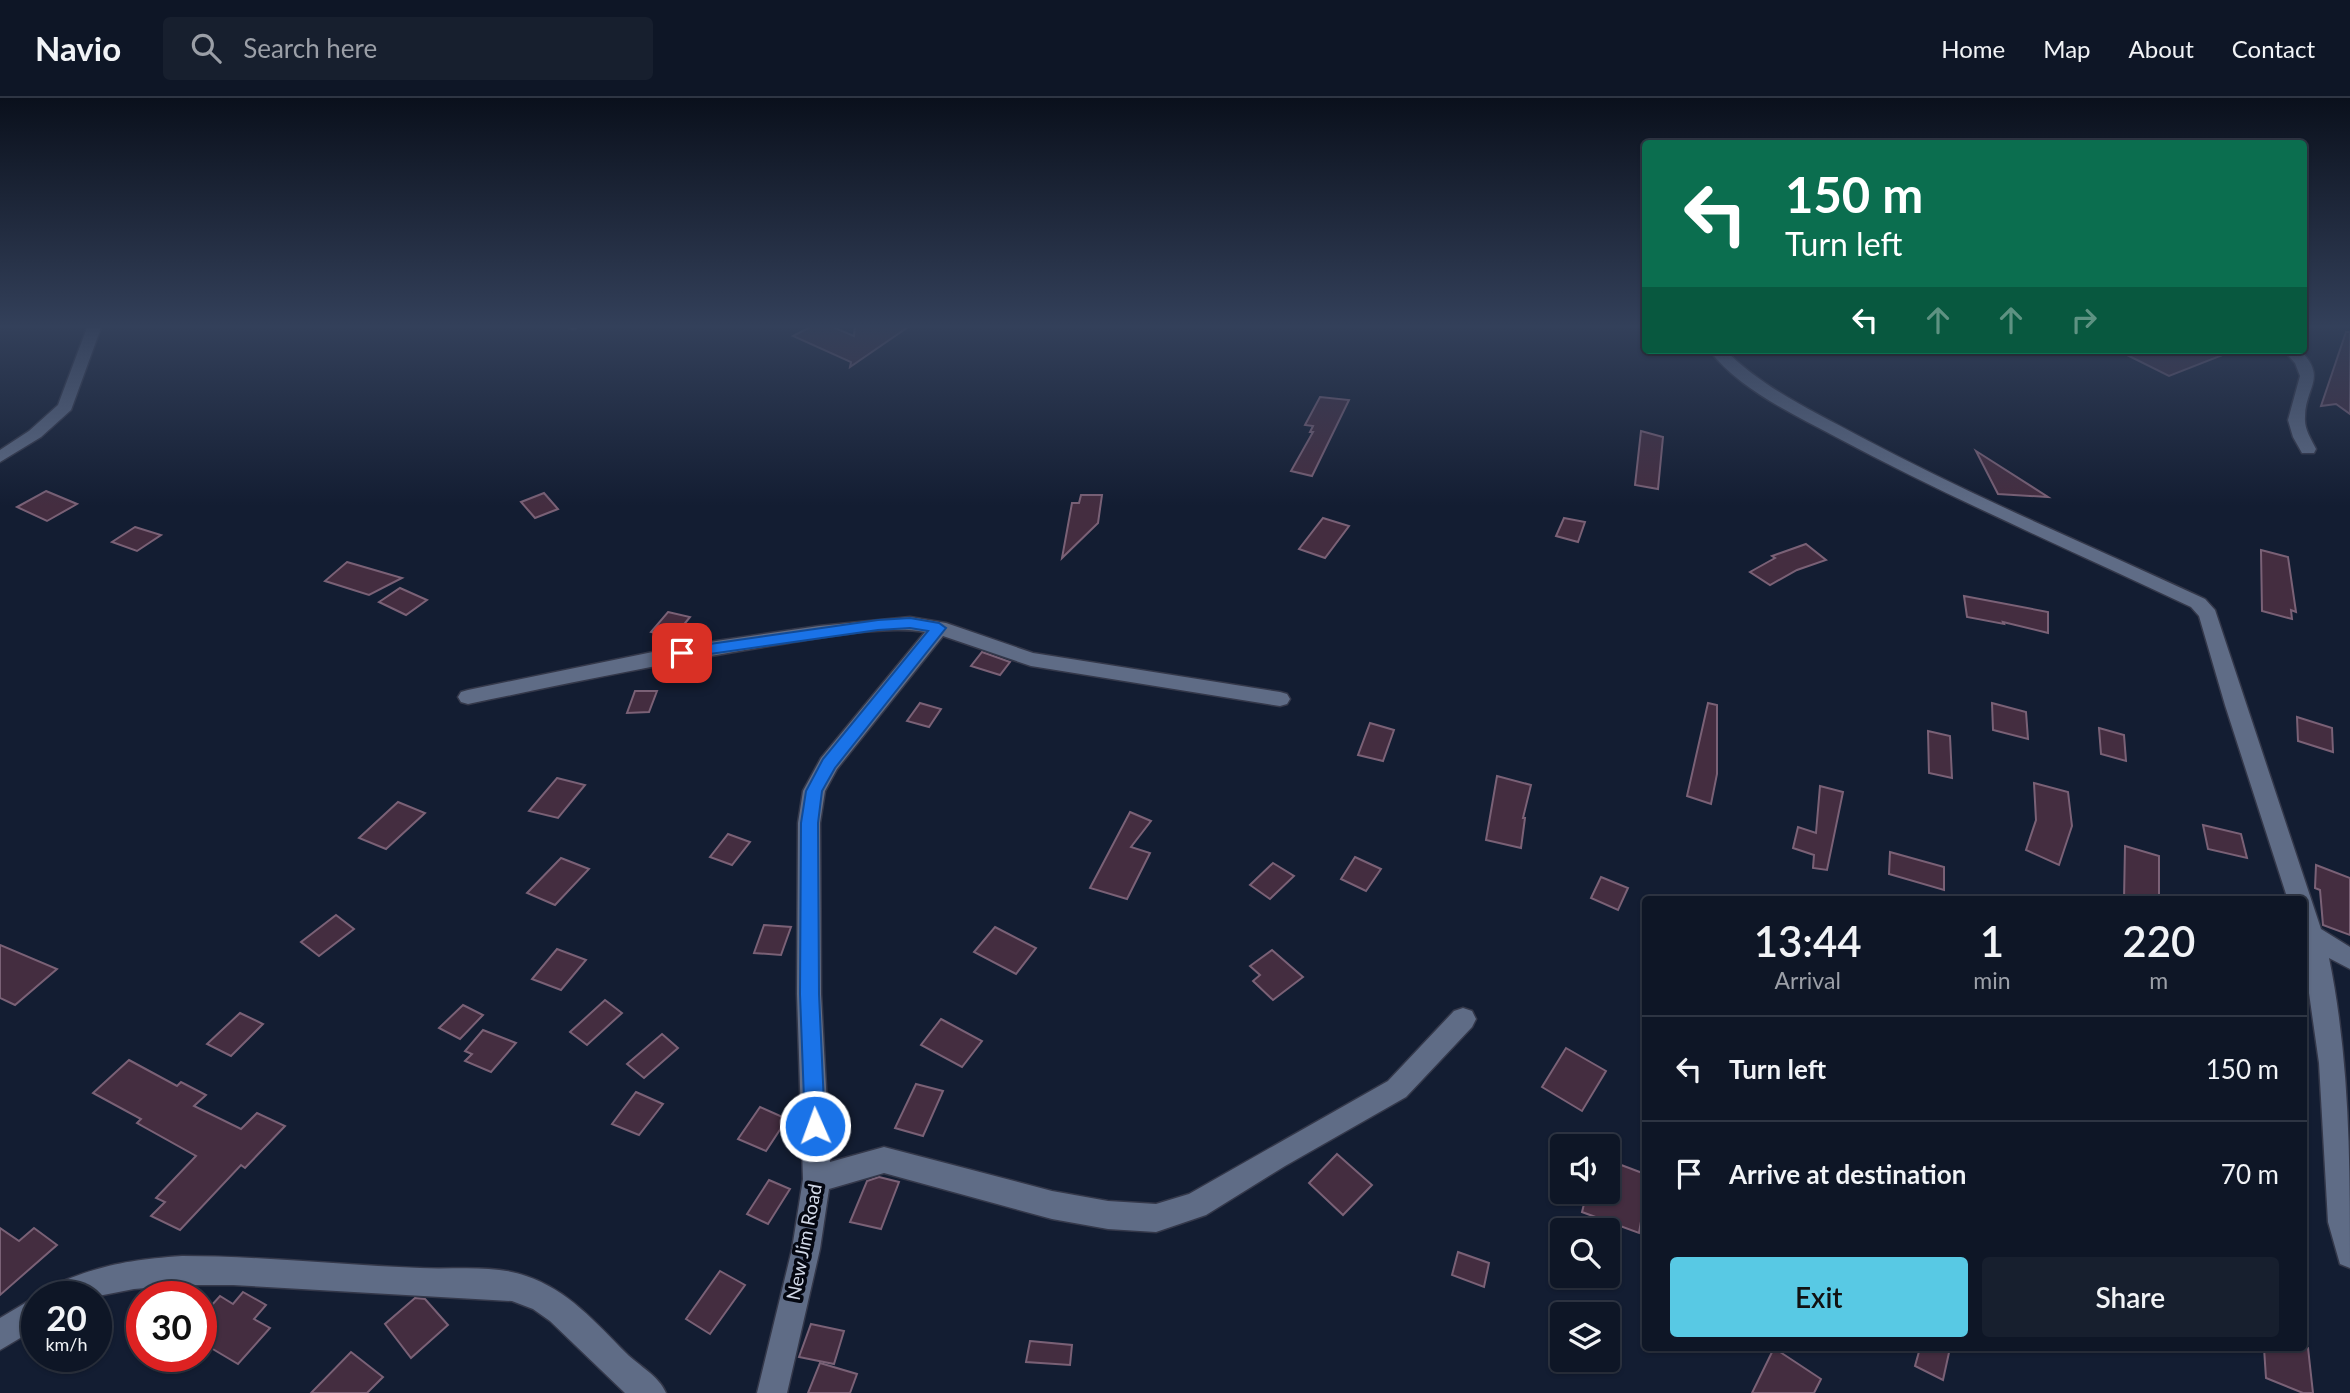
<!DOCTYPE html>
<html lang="en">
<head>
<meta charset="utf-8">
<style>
  :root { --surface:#0e1626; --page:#171f2e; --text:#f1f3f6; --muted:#9b9fa7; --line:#2e3543; --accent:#58c9e4 }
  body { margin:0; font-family:Lato,sans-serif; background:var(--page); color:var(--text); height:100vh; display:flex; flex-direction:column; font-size:26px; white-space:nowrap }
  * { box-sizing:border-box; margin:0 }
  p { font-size:23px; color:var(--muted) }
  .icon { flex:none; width:38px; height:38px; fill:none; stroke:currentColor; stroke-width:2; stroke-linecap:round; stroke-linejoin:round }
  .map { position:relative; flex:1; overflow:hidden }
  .details { position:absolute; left:1642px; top:798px; width:665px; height:455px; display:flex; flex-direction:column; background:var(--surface); border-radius:7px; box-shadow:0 2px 5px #0004,0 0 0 2px var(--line) }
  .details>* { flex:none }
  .top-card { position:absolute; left:1642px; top:42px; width:665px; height:214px; border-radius:7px; box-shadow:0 2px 5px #0004,0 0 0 2px var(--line); background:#0b6e4f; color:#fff; overflow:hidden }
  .fabs { position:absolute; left:1550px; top:1036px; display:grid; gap:14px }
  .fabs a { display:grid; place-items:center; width:70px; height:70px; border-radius:7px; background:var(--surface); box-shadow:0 2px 5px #0004,0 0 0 2px var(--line); font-size:35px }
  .speed { position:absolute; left:21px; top:1183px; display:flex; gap:14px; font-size:35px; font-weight:700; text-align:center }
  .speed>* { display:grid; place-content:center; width:91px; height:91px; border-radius:50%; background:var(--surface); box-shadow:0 2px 5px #0004,0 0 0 2px var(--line); line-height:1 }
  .speed small { font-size:18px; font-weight:400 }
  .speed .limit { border:10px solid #d22; background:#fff; color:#111 }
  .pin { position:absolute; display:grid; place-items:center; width:60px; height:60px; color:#fff; margin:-30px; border-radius:14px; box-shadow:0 4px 10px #0006 }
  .me { position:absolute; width:77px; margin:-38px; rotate:358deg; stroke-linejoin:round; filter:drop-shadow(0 0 5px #0008) }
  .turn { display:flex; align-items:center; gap:24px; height:147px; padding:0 28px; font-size:32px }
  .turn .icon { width:91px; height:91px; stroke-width:2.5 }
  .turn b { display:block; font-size:49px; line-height:60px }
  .lanes { display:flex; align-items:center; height:66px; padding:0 28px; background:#0003; justify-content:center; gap:35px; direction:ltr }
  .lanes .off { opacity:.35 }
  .eta { display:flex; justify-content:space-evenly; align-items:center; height:119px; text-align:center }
  .eta b { font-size:42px; font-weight:600; line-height:49px }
  .action { display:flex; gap:14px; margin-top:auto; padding:14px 28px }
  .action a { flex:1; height:80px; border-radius:7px; background:var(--accent); color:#111; font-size:28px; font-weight:600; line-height:80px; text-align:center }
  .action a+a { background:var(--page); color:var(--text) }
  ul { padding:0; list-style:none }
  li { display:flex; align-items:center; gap:21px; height:105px; padding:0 28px; border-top:2px solid var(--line) }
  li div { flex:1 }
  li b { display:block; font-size:26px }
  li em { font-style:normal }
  header { display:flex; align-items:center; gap:42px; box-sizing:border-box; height:98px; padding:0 35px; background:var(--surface); border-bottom:2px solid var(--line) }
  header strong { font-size:33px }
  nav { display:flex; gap:38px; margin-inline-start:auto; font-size:24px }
  .search { width:490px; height:63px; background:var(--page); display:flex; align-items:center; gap:18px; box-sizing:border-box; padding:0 24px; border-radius:7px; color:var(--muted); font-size:26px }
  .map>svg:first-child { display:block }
  .building { fill:#442d40; stroke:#7a6176; stroke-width:2 }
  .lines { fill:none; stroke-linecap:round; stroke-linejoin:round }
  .minor-casing { stroke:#34384a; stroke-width:3 }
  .minor { fill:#5f6c86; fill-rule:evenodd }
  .route { fill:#1a73e8; stroke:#114b97; stroke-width:2 }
  .labels { text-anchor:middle; stroke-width:7; stroke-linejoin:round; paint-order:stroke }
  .street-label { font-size:19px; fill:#d1d8e7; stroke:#040711 }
</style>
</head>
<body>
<header>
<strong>Navio</strong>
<div class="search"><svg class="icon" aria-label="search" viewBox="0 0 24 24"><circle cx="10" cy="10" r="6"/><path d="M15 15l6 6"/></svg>Search here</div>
<nav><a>Home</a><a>Map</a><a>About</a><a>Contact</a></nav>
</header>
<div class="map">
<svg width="2350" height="1295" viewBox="0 0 2350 1295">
  <rect width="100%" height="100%" fill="#131d32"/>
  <!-- building -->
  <g class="building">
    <polygon points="814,227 828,227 854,238 855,227 911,227 850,269 851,264 793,238"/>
    <polygon points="2346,234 2350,234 2350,316 2336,306 2321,308"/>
    <polygon points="2117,252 2232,252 2233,253 2169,278"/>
    <polygon points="1320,299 1349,302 1312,378 1291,373 1313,334 1310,334 1313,328 1305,327"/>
    <polygon points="1641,333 1663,339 1658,391 1635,387"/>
    <polygon points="1976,353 2048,399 1998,396"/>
    <polygon points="46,393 77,406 47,423 17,409"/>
    <polygon points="544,395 558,411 535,420 521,404"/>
    <polygon points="1081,397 1102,397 1098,425 1062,460 1072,405 1079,405"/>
    <polygon points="1323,420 1349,428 1325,460 1299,451"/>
    <polygon points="1564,420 1585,424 1578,444 1556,438"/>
    <polygon points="135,429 161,437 137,453 112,444"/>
    <polygon points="1806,446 1826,462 1797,472 1770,487 1750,474 1775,460 1772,458"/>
    <polygon points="2261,452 2288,459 2296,514 2291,512 2292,521 2262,513"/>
    <polygon points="347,464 402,480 369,497 325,483"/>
    <polygon points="400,490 427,502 406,517 379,504"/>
    <polygon points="1964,498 2048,514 2048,535 2003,524 2004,526 1967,519"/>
    <polygon points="668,514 690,519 673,540 651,534"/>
    <polygon points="982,554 1010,564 1000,577 971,568"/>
    <polygon points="635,593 657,593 649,614 627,615"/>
    <polygon points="920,605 941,611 929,629 907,623"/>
    <polygon points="1708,605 1717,607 1717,676 1711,706 1687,698"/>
    <polygon points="1992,605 2026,614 2028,641 1993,632"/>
    <polygon points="2297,619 2332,630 2333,654 2298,643"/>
    <polygon points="1370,625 1394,632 1383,663 1358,657"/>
    <polygon points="2099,630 2124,637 2126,663 2101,656"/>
    <polygon points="1928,633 1950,638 1952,680 1929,675"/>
    <polygon points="1497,678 1531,687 1523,720 1525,720 1521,750 1486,742"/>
    <polygon points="557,680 585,687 558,720 529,713"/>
    <polygon points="2034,685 2068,694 2072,728 2059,767 2026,752 2036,722"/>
    <polygon points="1820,688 1843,694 1827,772 1813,770 1814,757 1793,750 1798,729 1816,735"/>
    <polygon points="398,704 425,715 386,751 359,740"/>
    <polygon points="1130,714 1151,723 1131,749 1150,755 1127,801 1090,790"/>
    <polygon points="2203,727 2241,736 2247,760 2208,751"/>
    <polygon points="728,736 750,744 732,767 710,759"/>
    <polygon points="2125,748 2159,758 2159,802 2124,802"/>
    <polygon points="1890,754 1944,769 1944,792 1889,776"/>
    <polygon points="1355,759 1381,771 1366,793 1341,781"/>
    <polygon points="561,760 589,771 555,807 527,795"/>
    <polygon points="1273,765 1294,778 1270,801 1250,787"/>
    <polygon points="2316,767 2350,780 2350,837 2323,827 2320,792 2315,790"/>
    <polygon points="1601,779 1628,790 1618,812 1591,800"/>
    <polygon points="336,817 354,831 319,858 301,844"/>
    <polygon points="764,827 791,829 781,857 754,855"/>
    <polygon points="995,829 1036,850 1016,876 974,854"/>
    <polygon points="0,847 57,871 15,907 0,900"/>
    <polygon points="557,851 586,862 561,892 532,881"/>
    <polygon points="1272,852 1303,879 1273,902 1253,883 1260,877 1250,868"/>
    <polygon points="605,902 622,915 587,947 570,934"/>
    <polygon points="463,907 483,917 460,941 439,930"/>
    <polygon points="240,915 263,926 231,958 207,946"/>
    <polygon points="941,921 982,943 962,969 921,947"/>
    <polygon points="483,932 516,945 491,974 465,963 472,956 465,953"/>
    <polygon points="662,936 678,950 644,980 627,966"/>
    <polygon points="1566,950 1606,973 1582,1013 1542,989"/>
    <polygon points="129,962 177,988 181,984 206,997 194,1008 241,1031 257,1015 285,1028 245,1070 241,1067 180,1132 151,1118 165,1104 156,1100 196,1058 137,1025 141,1021 93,995"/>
    <polygon points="916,986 943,993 923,1038 895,1030"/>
    <polygon points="636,994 663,1006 639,1037 612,1026"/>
    <polygon points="760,1009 787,1021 766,1053 738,1041"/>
    <polygon points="1337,1056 1372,1087 1343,1117 1309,1085"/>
    <polygon points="1608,1062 1645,1076 1645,1100 1639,1135 1582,1114 1587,1094 1608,1094"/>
    <polygon points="879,1079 899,1084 881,1131 850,1124 867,1083"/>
    <polygon points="769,1082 790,1091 768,1126 747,1116"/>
    <polygon points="0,1130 19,1143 34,1130 57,1147 0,1197"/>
    <polygon points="1458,1154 1489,1165 1484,1189 1452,1177"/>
    <polygon points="720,1173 745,1187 710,1236 686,1221"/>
    <polygon points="243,1194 266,1207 254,1221 270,1230 238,1266 201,1244 201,1219 220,1198 233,1206"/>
    <polygon points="415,1200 425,1201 448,1227 411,1260 385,1226"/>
    <polygon points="811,1226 844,1233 834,1266 799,1259"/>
    <polygon points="1030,1243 1072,1247 1070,1267 1026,1264"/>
    <polygon points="1774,1250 1821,1281 1814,1295 1752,1295"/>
    <polygon points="1920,1250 1950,1250 1943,1282 1915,1268"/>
    <polygon points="2264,1250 2308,1250 2313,1295 2303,1295 2266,1280"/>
    <polygon points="351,1254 383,1279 367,1295 311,1295"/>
    <polygon points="820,1265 857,1276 850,1295 808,1295"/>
  </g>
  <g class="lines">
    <defs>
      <g id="minor">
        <polygon points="88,227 102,227 71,312 41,339 0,364 0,352 29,333 58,307"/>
        <polygon points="565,227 579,227 580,228 573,232"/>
        <path d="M1709,252H1725C1763,290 1812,313 1859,338C1971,398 2089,447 2205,501L2215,512L2321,831L2350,849V871L2329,860C2350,963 2350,1066 2350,1170L2340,1166L2328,1124L2319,965L2303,853V802H2288L2225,607L2199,518L2191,509C2073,453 1952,401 1836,339C1793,316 1740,292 1709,252Z"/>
        <path d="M2283,252H2300C2328,280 2305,289 2305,319C2304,331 2311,341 2316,351L2314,355H2302L2293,339L2288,322L2300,278L2295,265Z"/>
        <path d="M910,519L946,525L1033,555L1280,594L1287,596L1290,601L1287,606L1280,608L1031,568L943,538L837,671L825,693L820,725L821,896L830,1064L884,1049L1052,1093L1108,1103L1156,1106L1189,1096L1388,983L1454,913L1463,910L1472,913L1476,921L1472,929L1406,999L1285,1068L1206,1117L1156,1134L1108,1131L1052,1121L884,1075L829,1091L820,1151L787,1295H757L792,1151L803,1081L797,896L798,725L803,693L821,660L925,534C887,527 827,539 788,545C680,562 574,584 468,606L461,604L458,599L461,594L468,592L682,548L819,528Z"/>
        <path d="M182,1158C262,1158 340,1167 420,1170C455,1172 492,1166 526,1178C568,1192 595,1224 626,1255C639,1268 659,1278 666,1295H625L550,1223L533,1211L512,1203L233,1187H182L134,1191L93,1199H44L49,1189C99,1167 128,1162 182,1158Z"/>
        <polygon points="37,1198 37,1230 0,1252 0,1220"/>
      </g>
    </defs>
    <!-- minor casing -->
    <use href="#minor" class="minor-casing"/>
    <!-- minor -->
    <use href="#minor" class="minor"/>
  </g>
  <!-- sky -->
  <linearGradient id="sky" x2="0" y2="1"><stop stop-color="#0a101c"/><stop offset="0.56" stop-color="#33405a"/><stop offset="1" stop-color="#33405a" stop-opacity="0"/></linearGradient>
  <rect width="2350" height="408" fill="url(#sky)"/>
  <!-- route -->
  <polygon class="route" points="910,520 939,525 946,530 835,670 822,693 818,725 819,896 825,1028 822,1035 815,1038 808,1035 805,1028 800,896 801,725 806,693 823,661 928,533 910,530 878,532 682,560 675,555 682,550 878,522"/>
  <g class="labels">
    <!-- street labels -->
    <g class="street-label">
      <text transform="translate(804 1144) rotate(-79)" y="7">New Jim Road</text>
    </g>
  </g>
</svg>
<div class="fabs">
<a><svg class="icon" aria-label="sound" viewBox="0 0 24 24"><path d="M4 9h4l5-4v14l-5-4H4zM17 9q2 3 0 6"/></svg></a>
<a><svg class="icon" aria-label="search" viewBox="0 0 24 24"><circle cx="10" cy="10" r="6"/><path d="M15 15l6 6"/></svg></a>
<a><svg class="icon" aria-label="layers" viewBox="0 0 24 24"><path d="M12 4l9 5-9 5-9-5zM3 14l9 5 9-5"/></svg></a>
</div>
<div class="speed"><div>20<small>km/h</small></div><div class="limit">30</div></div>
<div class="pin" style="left:682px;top:555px;background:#d93025"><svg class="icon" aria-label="arrive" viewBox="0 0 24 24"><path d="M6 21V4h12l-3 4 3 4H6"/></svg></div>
<svg class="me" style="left:815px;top:1028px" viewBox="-20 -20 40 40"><circle r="17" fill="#1a73e8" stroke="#fff" stroke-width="3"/><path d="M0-11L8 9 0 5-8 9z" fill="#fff"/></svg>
<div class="top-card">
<div class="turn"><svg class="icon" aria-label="left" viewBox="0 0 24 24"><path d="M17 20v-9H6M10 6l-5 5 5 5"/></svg><div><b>150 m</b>Turn left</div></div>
<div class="lanes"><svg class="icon" aria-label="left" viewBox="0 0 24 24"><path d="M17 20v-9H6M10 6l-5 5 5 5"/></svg><svg class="icon off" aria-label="ahead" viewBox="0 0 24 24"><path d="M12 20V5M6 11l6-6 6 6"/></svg><svg class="icon off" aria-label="ahead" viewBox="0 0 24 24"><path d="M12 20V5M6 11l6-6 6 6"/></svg><svg class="icon off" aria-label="right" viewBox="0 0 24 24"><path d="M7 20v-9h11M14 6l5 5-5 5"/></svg></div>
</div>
<section class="details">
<div class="eta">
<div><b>13:44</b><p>Arrival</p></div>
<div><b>1</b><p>min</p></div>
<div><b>220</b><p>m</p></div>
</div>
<ul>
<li><svg class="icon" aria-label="left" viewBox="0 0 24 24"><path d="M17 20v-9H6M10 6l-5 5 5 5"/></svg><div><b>Turn left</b></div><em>150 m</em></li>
<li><svg class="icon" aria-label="arrive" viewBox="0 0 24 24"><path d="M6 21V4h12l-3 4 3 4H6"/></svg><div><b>Arrive at destination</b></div><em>70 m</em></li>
</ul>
<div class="action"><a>Exit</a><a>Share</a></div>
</section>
</div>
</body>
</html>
